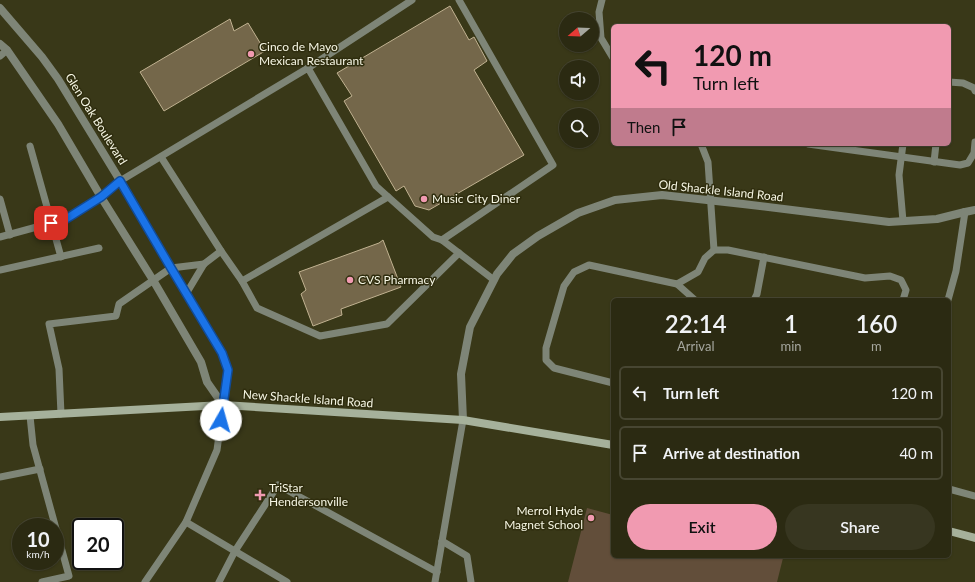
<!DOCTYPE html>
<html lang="en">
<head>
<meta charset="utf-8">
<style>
  :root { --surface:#2b2a12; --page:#373620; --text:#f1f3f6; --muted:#a6a79f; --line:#474632; --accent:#f19ab1 }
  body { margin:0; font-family:Lato,sans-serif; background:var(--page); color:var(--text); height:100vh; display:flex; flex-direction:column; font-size:15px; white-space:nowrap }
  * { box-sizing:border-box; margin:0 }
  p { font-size:13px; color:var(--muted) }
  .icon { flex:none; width:22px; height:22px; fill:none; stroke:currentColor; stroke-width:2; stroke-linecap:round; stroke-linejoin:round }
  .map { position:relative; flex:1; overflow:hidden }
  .side { position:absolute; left:611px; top:298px; width:340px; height:260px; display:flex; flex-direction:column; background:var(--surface); border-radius:6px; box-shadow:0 1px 3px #0004,0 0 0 1px var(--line) }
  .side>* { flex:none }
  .top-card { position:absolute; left:611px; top:24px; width:340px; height:122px; border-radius:6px; box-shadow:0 1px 3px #0004,0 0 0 1px var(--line); background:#f19ab1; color:#111; overflow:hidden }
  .needle { width:26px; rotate:251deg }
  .tools { position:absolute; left:559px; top:12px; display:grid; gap:8px }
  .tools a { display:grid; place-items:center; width:40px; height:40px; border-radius:50%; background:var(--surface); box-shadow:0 1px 3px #0004,0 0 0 1px var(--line); font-size:20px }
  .speed { position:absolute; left:12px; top:518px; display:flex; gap:8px; font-size:20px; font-weight:700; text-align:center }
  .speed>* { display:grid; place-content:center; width:52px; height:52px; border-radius:50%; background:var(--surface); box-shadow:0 1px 3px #0004,0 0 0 1px var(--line); line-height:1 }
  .speed small { font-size:10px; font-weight:400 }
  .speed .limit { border:2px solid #111; border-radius:6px; background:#fff; color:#111 }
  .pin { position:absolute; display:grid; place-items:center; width:34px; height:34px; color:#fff; margin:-17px; border-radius:8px; box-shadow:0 2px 6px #0006 }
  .me { position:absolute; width:44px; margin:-22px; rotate:7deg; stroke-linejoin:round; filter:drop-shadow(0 0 3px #0008) }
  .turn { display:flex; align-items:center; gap:14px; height:84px; padding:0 16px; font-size:18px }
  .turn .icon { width:52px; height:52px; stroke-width:2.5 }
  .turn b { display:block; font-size:28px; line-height:34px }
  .then { display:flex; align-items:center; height:38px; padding:0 16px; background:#0003; gap:8px; font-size:15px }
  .eta { display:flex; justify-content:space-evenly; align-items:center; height:68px; text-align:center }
  .eta b { font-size:24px; font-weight:600; line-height:28px }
  .primary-button { display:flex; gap:8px; margin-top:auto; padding:8px 16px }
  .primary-button a { flex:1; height:46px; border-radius:24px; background:var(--accent); color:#111; font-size:16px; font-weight:600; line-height:46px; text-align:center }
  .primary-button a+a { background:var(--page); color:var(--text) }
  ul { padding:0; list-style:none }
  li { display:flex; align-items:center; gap:12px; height:54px; margin:0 8px 6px; padding:0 8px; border:2px solid var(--line); border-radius:6px }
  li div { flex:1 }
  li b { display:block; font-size:15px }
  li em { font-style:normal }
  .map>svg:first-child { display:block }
  .green { fill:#624e3a }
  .building { fill:#74674a; stroke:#c1b291 }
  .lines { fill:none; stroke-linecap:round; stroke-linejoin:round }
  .service { stroke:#7e8577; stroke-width:7 }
  .minor { stroke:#7e8577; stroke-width:8 }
  .tertiary { stroke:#7e8577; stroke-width:8 }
  .secondary { stroke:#a6b19b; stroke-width:8 }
  .route-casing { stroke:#114b97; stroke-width:10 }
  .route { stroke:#1a73e8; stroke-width:7 }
  .poi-dot { fill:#f19ab1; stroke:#2f2d0e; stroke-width:1.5 }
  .labels { text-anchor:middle; stroke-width:3; stroke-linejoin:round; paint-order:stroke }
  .poi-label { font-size:12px; fill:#f6f6e4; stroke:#2f2d0e; text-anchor:start }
  .street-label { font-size:12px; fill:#f6f6e4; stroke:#2f2d0e }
</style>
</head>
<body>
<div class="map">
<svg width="975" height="582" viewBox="0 0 975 582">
  <rect width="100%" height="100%" fill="#393818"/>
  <!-- green -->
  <polygon class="green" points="587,508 613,515 613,556 774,556 783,558 777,582 568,582"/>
  <!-- building -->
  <g class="building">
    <polygon points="450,6 469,40 474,37 487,61 474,70 524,155 429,210 415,206 404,186 396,191 344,101 352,96 337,73"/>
    <polygon points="230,19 234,31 248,23 265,51 164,111 140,72"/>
    <polygon points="383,240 401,287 341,309 342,315 313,326 301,294 306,290 299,272 379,243"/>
  </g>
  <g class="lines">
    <!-- service -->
    <g class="service">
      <polyline points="602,0 599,12 601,38 613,58"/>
      <polyline points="0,56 7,50"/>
      <polyline points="308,68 412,0"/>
      <polyline points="949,82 963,83 974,88 975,91"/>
      <polyline points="701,144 708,162 714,250"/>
      <polyline points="808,144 960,165 968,163 974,153 975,142"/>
      <polyline points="30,146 61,257"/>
      <polyline points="161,157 221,251 242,281 257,308 320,336 387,324 459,253"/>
      <polyline points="934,162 936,144"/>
      <polyline points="0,199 10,235"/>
      <polyline points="903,221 899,175 903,144"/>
      <polyline points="0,237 66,219 101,197 120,181 308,68 376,186 433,237 442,240 494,280"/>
      <polyline points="442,240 553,165 459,0"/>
      <polyline points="0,270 99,248"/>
      <polyline points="242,281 388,197"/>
      <polyline points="677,284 695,300"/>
      <polyline points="186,294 204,264 221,251"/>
      <polyline points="754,300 757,294 764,257"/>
      <polyline points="948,300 956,271 965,212"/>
      <polyline points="613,383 554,368 546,360 546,348 564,286 574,272 589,265 677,284 698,272 705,258 714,250 728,250 865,278 890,276 901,280 906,290 903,300"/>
      <polyline points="61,414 59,369 49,324 116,316 119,304 171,268 204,264"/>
      <polyline points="30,416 33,445 69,576 42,582"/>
      <polyline points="0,477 40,469"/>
      <polyline points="949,489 975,496"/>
      <polyline points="186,522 287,582"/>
      <polyline points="442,541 467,556 471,582"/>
      <polyline points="145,582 186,522 217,450 223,405"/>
      <polyline points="219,582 235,551 278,485 437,572"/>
      <polyline points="435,582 463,420"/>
    </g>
    <!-- minor -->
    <g class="minor">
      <polyline points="0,8 42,57 58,79 124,187 171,268 222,353 228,370 223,405"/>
      <polyline points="0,44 7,50 58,124 101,197 153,280 201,362 207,382 223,405"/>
      <polyline points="463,420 461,374 470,327 494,280 497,274 513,254 538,236 578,213 615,200 662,195 743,204 889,222 937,219 965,212"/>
    </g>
    <!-- tertiary -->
    <polyline class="tertiary" points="965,212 975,210"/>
    <!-- secondary -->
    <g class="secondary">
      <polyline points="0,417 223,405 463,420 613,445"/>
      <polyline points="949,531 975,538"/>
    </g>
  </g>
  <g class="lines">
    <defs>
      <polyline id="route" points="51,223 66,219 101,197 120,181 171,268 222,353 228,370 221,420"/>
    </defs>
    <!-- route casing -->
    <use href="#route" class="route-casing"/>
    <!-- route -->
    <use href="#route" class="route"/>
  </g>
  <!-- markers -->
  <g class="poi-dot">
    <circle cx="251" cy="54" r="4"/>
    <circle cx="424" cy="199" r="4"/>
    <circle cx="350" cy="280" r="4"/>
    <path d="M258 489h4v4h4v4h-4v4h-4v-4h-4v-4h4z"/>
    <circle cx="591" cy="518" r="4"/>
  </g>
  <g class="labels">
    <!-- poi labels -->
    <g class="poi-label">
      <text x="259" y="51">Cinco de Mayo<tspan x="259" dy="14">Mexican Restaurant</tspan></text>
      <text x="432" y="203">Music City Diner</text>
      <text x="358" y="284">CVS Pharmacy</text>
      <text x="269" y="492">TriStar<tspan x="269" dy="14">Hendersonville</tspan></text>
      <text x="583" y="515" text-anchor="end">Merrol Hyde<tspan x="583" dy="14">Magnet School</tspan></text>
    </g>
    <!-- street labels -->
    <g class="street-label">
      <text transform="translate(96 119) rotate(58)" y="4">Glen Oak Boulevard</text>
      <text transform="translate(721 191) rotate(6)" y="4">Old Shackle Island Road</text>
      <text transform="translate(308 399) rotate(4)" y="4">New Shackle Island Road</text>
    </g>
  </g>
</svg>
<div class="tools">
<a><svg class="needle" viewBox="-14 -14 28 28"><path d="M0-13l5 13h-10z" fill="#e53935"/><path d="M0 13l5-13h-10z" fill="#a6a79f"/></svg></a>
<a><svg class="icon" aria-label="sound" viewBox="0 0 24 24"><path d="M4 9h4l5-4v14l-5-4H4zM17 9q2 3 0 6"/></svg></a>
<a><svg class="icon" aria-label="search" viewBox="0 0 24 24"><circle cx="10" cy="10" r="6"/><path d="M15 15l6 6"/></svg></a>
</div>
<div class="speed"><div>10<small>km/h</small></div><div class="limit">20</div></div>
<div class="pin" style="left:51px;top:223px;background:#d93025"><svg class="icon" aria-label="arrive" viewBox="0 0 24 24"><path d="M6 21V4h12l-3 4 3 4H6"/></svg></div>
<svg class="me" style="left:221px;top:420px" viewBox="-20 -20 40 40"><circle r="19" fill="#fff"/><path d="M0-13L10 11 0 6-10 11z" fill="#1a73e8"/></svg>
<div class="top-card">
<div class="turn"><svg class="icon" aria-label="left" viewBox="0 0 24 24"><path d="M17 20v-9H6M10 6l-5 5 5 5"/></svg><div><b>120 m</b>Turn left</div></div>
<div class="then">Then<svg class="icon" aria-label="arrive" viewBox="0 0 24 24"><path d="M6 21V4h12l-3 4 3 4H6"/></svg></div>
</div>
<section class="side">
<div class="eta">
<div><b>22:14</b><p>Arrival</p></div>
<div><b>1</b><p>min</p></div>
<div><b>160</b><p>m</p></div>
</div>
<ul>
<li><svg class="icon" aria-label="left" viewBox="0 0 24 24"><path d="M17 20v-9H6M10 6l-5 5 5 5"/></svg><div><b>Turn left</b></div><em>120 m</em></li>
<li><svg class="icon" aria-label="arrive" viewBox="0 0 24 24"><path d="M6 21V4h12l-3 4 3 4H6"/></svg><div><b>Arrive at destination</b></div><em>40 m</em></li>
</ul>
<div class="primary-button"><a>Exit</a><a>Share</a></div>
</section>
</div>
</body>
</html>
